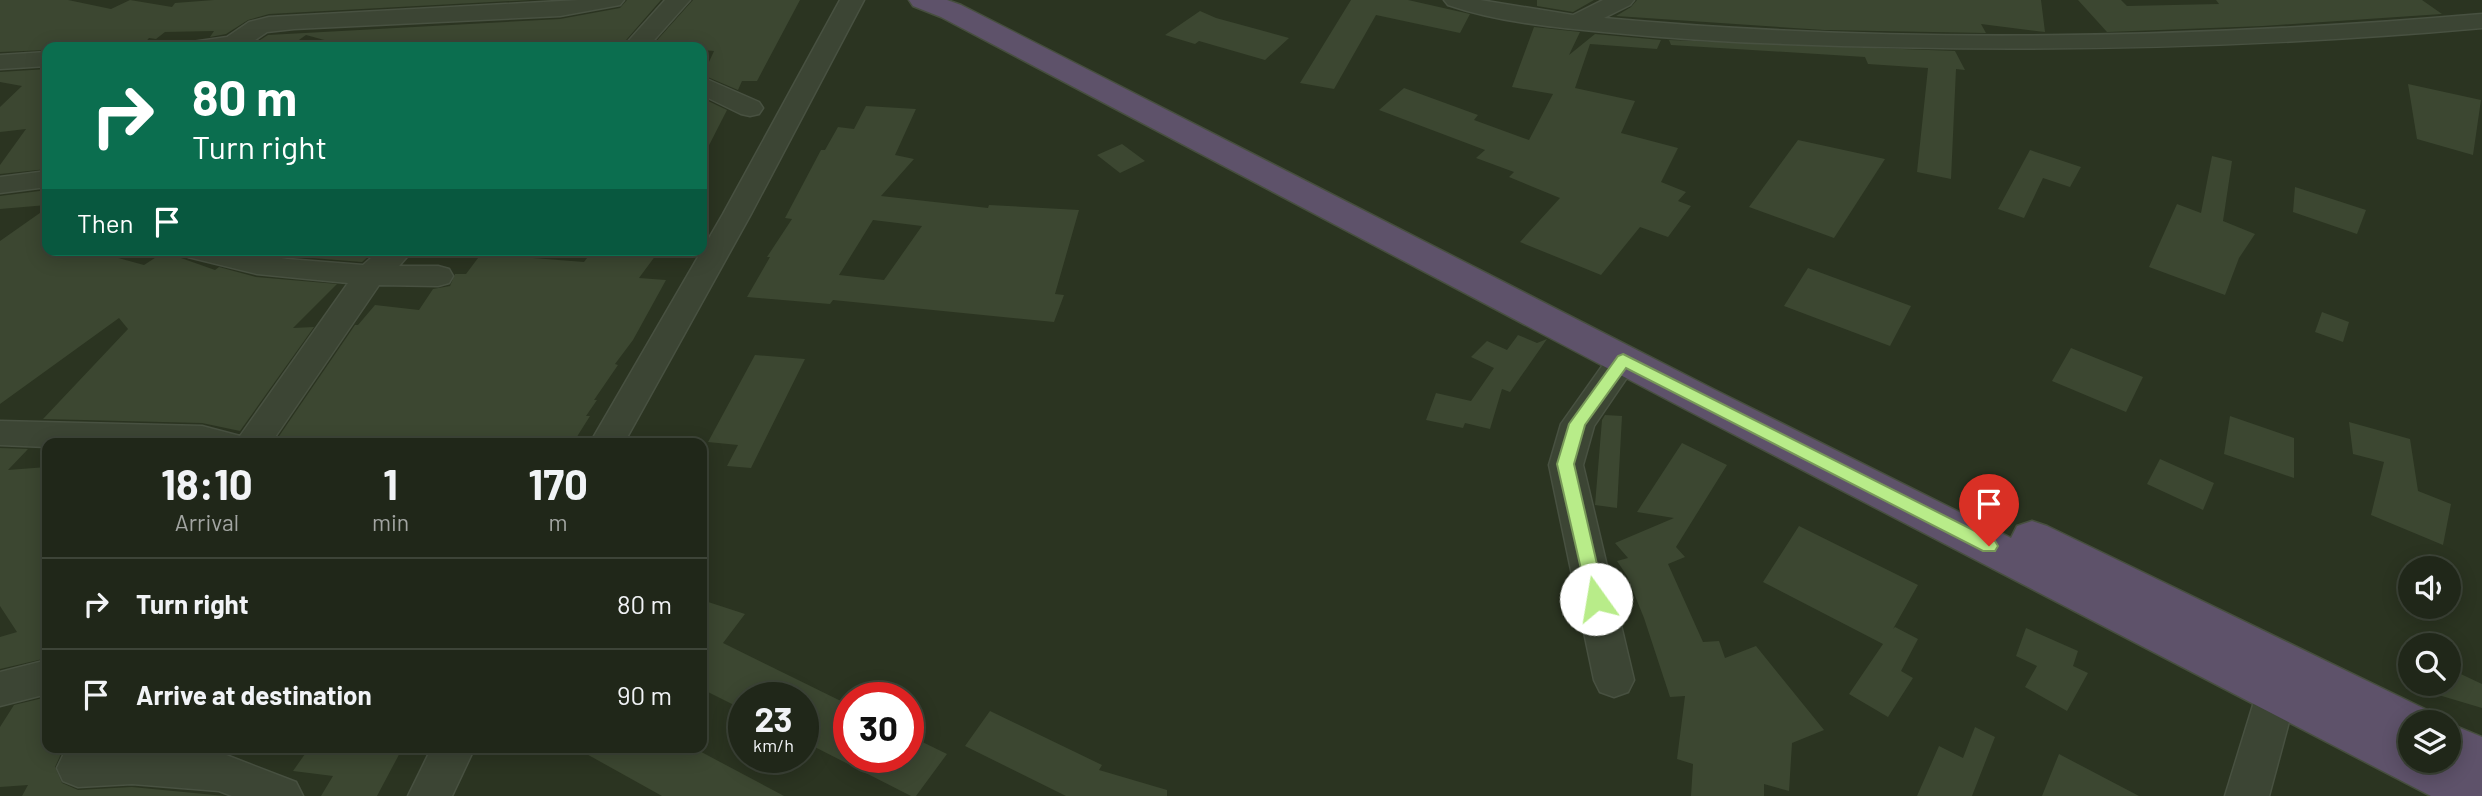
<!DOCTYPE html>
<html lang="en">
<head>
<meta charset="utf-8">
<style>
  :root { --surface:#202719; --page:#2d3326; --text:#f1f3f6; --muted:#a2a5a2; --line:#3d4438 }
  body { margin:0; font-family:Barlow,sans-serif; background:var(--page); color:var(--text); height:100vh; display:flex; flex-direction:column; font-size:26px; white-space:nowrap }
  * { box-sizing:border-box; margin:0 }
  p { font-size:23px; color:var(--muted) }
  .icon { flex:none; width:38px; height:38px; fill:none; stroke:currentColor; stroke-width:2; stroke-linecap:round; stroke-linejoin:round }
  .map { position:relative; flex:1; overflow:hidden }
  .panel { position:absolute; left:42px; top:438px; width:665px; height:315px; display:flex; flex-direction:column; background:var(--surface); border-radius:14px; box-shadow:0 4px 18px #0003,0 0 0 2px var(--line) }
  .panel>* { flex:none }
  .banner { position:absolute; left:42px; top:42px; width:665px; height:214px; border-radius:14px; box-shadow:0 4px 18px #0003,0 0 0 2px var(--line); background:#0b6e4f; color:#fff; overflow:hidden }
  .tools { position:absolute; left:2398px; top:556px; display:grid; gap:14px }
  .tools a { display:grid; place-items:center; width:63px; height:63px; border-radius:50%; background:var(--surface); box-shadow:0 4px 18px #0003,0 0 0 2px var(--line); font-size:35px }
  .speed { position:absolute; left:728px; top:682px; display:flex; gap:14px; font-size:35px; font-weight:700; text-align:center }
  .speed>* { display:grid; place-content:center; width:91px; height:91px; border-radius:50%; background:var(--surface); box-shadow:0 4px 18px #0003,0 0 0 2px var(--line); line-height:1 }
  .speed small { font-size:18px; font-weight:400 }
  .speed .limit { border:10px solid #d22; background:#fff; color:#111 }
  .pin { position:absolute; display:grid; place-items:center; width:60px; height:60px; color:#fff; margin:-72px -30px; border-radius:50% 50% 50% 0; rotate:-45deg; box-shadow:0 0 7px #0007 }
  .pin .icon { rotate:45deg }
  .me { position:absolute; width:77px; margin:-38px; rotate:347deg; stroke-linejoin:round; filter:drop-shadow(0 0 5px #0008) }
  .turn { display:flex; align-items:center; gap:24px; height:147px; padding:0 35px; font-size:32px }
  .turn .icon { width:91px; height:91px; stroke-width:2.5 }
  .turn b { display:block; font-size:49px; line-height:60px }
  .then { display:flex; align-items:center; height:66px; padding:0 35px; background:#0003; gap:14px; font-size:26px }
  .eta { display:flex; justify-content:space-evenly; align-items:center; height:119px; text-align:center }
  .eta b { font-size:42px; font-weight:700; line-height:49px }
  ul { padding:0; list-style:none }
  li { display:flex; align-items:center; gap:21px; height:91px; padding:0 35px; border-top:2px solid var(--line) }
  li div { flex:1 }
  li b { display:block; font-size:26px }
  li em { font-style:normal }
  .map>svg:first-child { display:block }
  .building { fill:#3c4731; fill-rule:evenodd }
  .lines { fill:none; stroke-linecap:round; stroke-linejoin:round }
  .minor-casing { stroke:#485141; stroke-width:3 }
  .highway-casing { stroke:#474f3f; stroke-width:3 }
  .minor { fill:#3c4534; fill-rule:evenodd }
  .highway { fill:#5e526a; fill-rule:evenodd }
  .route { fill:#b8ec89; stroke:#789959; stroke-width:2 }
</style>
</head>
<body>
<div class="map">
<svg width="2482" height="796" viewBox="0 0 2482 796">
  <rect width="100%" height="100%" fill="#2b3421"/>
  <!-- building -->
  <g class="building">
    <polygon points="0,0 68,0 111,9 130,0 172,7 175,3 214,0 531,0 269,14 248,20 226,34 210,37 214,31 165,32 156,39 149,38 141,47 47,47 47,50 0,52"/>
    <polygon points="627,0 661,0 620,47 350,47 306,35 289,47 249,47 268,35 560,19 620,8"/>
    <polygon points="693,0 800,0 757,81 742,81 738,90 703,75 714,51 702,50 702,47 651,47"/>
    <polygon points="1351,0 1408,0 1470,14 1460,33 1376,15 1334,89 1300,83"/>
    <polygon points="1537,0 1594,0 1573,12 1537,6"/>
    <polygon points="1637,0 2041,0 2045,32 1981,24 1986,33 1824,30 1616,16 1631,7"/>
    <polygon points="2078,0 2121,0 2127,6 2219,4 2216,0 2422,0 2442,14 2263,26 2107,32"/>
    <polygon points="1200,11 1216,18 1289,38 1265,60 1199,41 1195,44 1165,35"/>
    <polygon points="1534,27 1580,32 1569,55 1595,34 1661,40 1657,49 1590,44 1575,88 1635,101 1621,133 1678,148 1661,182 1686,192 1678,201 1691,206 1668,237 1640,227 1601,275 1520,242 1560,198 1509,177 1514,172 1476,158 1485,150 1379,110 1404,88 1478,115 1474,120 1529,140 1553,94 1512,87"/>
    <polygon points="1669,40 1955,51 1965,70 1956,69 1951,179 1917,172 1928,68 1868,64 1865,57 1671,45"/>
    <polygon points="47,69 47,169 0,174 0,165 26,129 0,132 0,107 22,86 0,82 0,72"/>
    <polygon points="2408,84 2481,100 2473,155 2417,139"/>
    <polygon points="702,98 727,110 702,159"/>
    <path d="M866,106L916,109L895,155L914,159L881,196L988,208L989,205L1079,210L1055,294L1064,295L1054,322L833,300L830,304L747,297L770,257H767L792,219L785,218L821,150H825L838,127L854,129ZM873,220L922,226L884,280L839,275Z"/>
    <polygon points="1798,140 1885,159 1834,238 1749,207"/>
    <polygon points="1122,144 1145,161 1120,173 1097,155"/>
    <polygon points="2030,150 2081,167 2070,187 2043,178 2024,218 1998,209"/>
    <polygon points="2212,156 2232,161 2223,221 2255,234 2239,258 2225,295 2149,267 2177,204 2201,213"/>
    <polygon points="2295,187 2366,210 2357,234 2293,212"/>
    <polygon points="47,190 47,205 0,209 0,196"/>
    <polygon points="47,208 47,250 89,250 144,265 164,252 215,270 219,267 256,277 337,284 293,328 314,327 240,431 202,423 43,419 128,329 119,318 0,404 0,241"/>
    <polygon points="253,250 376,250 362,262 287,256"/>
    <polygon points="593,250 656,255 639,278 666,280 633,340 615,364 618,365 594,400 597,400 586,416 590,416 573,443 275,442 355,325 358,325 375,305 419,310 433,289 450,286 455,274 466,274 481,254 584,262"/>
    <polygon points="1808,268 1911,306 1890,346 1784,306"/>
    <polygon points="2322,312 2349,322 2343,342 2315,332"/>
    <polygon points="1518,335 1537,343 1547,339 1510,392 1502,389 1490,429 1465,423 1463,428 1426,420 1436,393 1471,401 1494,368 1471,357 1487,341 1507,350"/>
    <polygon points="2071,348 2143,377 2126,412 2052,381"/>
    <polygon points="755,355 805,359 751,468 727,466 738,445 708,442"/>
    <polygon points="1605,415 1622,416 1617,508 1595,505 1602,420"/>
    <polygon points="2230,416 2294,438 2294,478 2224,454"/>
    <polygon points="2349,422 2410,439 2418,491 2451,504 2443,545 2371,515 2384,462 2353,454"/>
    <polygon points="1682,443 1727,465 1676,547 1685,557 1668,564 1703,642 1719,641 1725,658 1756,646 1824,730 1792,743 1789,791 1764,784 1764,796 1691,796 1693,764 1677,759 1685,696 1670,697 1644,618 1627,576 1617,561 1628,558 1615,543 1674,518 1637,512"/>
    <polygon points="0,448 28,449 8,470 47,467 47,658 0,669 0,637 17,632 0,606"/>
    <polygon points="2160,459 2214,483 2203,510 2147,484"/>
    <polygon points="1799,526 1918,585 1893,629 1895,627 1918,639 1901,671 1913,678 1888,717 1849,694 1883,644 1763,582"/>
    <polygon points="702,600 745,614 723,643 849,705 849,758 908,758 908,735 947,754 916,796 911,796 803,741 803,698 744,698 744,710 702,689"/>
    <polygon points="2026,628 2078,651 2073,666 2088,673 2067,711 2025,687 2037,666 2016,656"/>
    <polygon points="2448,668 2482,684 2482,708 2415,688 2414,684 2448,684"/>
    <polygon points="47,697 47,747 64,747 55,767 62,783 78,790 132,787 225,796 22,796 28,785 0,787 0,727 14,705"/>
    <polygon points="990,711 1102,765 1099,770 1167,790 1167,796 1066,796 965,746"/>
    <polygon points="1975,727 1995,737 1972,796 1917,796 1939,746 1963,758"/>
    <polygon points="310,747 403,747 377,796 321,796 333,776 293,771"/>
    <polygon points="574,747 692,747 784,796 662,796"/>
    <polygon points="2059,754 2139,796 2042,796"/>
  </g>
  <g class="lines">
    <defs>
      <g id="minor">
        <polygon points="579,0 624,0 620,5 560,16 294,29 267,32 245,47 189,47 192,42 227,37 249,22 269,17"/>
        <polygon points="665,0 690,0 648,47 623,47"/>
        <polygon points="840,0 864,0 751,214 624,443 590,443 723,214"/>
        <path d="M1444,0H1480L1573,15L1603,0H1634L1630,5L1604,18C1896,45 2191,39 2482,14V28C2249,49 2017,53 1784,44C1723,42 1664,38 1604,32C1551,27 1498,22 1448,5Z"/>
        <polygon points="47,52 47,66 0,69 0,55"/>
        <polygon points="702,77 759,102 763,108 759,114 750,116 741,114 702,95"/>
        <polygon points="47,171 47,187 0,193 0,177"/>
        <polygon points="183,250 236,250 287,259 363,265 380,250 413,250 399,266 438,266 449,269 453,276 449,283 438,286 379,285 271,443 47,443 47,447 0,445 0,421 202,426 240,436 348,283 257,274 188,257"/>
        <polygon points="1623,349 1634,352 1639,360 1594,426 1583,465 1634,680 1628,692 1614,697 1600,692 1594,680 1549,465 1561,424 1612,352"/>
        <polygon points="47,660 47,694 0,706 0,672"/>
        <polygon points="2277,675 2291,680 2297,692 2269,796 2225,796 2257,692 2263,680"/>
        <polygon points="67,747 148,747 221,753 296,782 303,796 232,796 219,791 132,784 78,787 63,781 57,768"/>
        <polygon points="432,747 475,747 452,796 408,796"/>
      </g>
      <polygon id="highway" points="909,0 947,0 961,5 1715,390 2011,538 2017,526 2032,521 2047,526 2427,710 2433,723 2410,723 2410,761 2448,761 2448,723 2482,737 2482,796 2431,796 1687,410 941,17 913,6"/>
    </defs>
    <!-- minor casing -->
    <use href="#minor" class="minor-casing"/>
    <!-- highway casing -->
    <use href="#highway" class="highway-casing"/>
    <!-- minor -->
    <use href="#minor" class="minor"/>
    <!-- highway -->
    <use href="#highway" class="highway"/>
  </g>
  <!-- route -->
  <polygon class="route" points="1623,354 1995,541 1998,546 1995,551 1983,551 1626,368 1585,425 1574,464 1605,599 1602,604 1596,607 1589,604 1557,464 1569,424 1618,356"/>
</svg>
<div class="tools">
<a><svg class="icon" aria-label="sound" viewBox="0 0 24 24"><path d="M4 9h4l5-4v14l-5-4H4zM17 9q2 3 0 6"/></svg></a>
<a><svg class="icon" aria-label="search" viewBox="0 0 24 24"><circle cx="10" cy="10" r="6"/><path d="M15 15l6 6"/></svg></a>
<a><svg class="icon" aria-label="layers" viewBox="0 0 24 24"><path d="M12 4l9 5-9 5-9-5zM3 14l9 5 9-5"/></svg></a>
</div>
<div class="speed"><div>23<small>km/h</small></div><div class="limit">30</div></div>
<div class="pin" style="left:1989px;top:546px;background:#d93025"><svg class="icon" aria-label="arrive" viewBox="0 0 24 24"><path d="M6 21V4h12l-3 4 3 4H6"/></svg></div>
<svg class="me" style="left:1596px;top:599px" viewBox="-20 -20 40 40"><circle r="19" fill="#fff"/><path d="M0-13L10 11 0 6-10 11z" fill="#b8ec89"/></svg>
<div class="banner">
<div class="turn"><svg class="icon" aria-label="right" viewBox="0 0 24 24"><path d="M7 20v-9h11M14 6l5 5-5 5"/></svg><div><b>80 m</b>Turn right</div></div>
<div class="then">Then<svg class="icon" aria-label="arrive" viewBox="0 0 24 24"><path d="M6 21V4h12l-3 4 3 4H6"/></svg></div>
</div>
<section class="panel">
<div class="eta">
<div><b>18:10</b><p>Arrival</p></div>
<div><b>1</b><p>min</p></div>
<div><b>170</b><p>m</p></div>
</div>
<ul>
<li><svg class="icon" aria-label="right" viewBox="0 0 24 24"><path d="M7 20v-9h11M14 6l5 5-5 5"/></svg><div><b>Turn right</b></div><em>80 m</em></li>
<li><svg class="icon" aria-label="arrive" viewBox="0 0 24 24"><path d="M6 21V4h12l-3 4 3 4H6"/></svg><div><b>Arrive at destination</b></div><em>90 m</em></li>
</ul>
</section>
</div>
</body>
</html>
